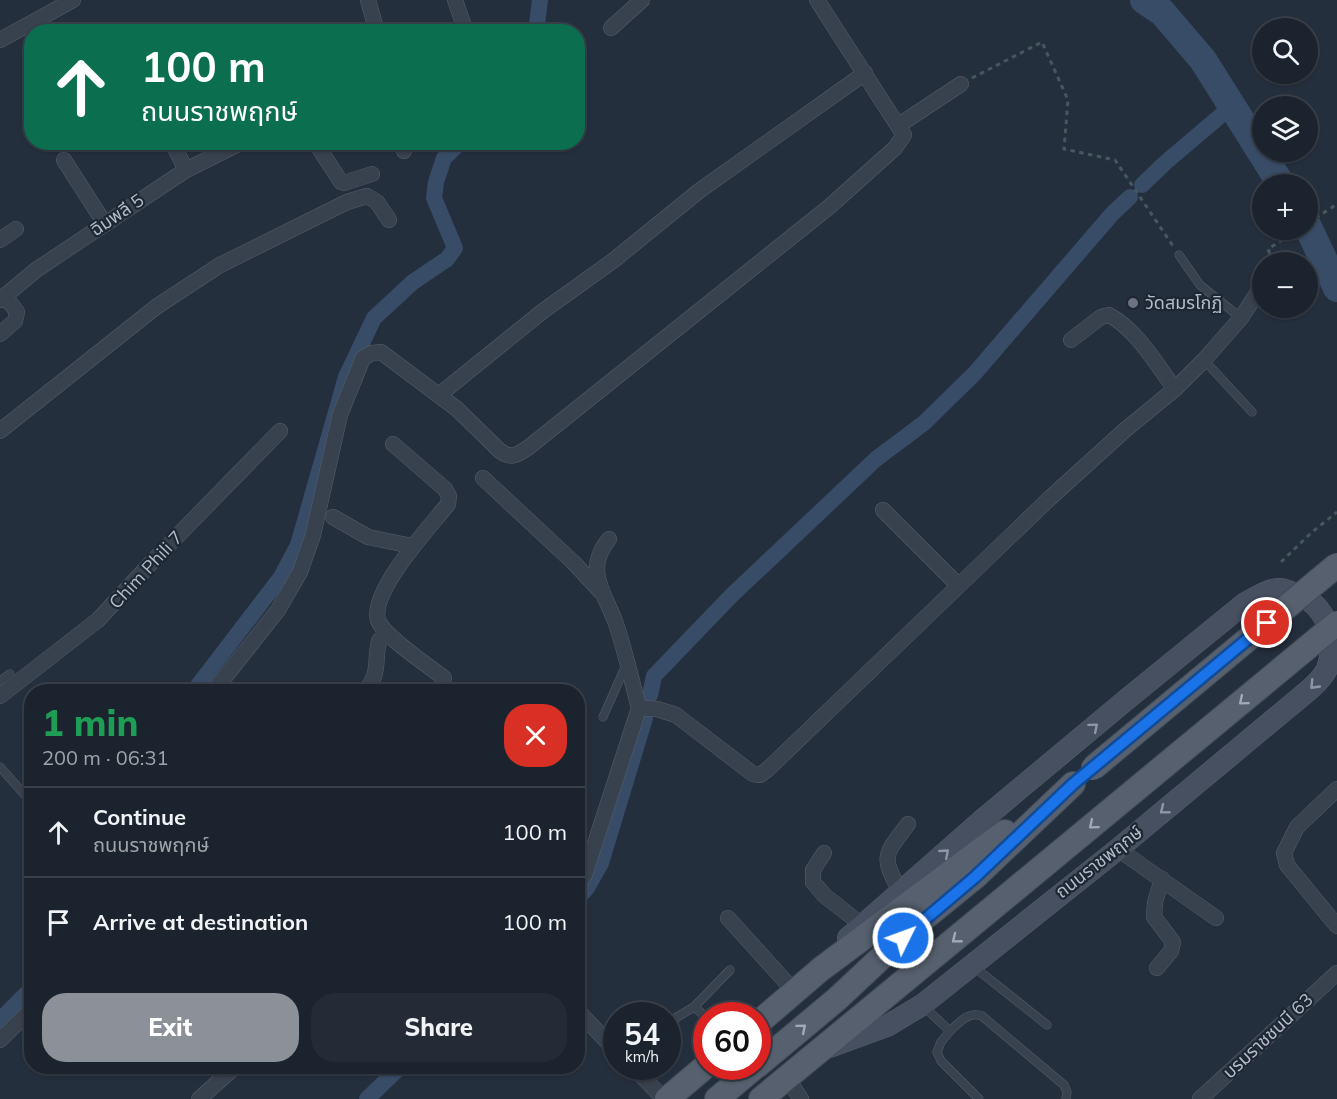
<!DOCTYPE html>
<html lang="en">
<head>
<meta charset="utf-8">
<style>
  :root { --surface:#1b232e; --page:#242b36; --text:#f1f3f6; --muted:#a0a4aa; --line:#39404a; --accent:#8c9099 }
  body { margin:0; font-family:Mulish,"Noto Sans Thai",sans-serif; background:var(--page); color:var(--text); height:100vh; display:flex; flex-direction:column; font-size:22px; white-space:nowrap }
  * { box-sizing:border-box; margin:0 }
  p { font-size:20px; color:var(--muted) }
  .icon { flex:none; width:33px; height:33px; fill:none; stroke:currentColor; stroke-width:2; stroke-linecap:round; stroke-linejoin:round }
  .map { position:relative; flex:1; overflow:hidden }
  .panel { position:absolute; left:24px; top:684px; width:561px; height:390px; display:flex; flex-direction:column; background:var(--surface); border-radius:24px; box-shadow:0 2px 4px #0004,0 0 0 2px var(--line) }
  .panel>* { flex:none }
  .top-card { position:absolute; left:24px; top:24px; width:561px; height:126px; border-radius:24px; box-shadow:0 2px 4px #0004,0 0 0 2px var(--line); background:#0b6e4f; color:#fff; overflow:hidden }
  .tools { position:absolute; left:1252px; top:18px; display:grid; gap:12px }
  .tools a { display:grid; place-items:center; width:66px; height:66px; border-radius:50%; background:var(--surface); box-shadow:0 2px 4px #0004,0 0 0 2px var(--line); font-size:30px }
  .speed { position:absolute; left:603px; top:1002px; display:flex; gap:12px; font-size:30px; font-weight:700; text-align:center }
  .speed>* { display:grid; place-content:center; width:78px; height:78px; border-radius:50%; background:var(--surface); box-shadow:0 2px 4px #0004,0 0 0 2px var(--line); line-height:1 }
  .speed small { font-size:15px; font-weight:400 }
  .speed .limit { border:9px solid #d22; background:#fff; color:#111 }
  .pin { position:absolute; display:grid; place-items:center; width:51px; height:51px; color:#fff; margin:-26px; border:3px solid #fff; border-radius:50%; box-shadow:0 2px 6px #0007 }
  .me { position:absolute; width:66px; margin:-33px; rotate:48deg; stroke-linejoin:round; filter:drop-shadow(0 0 4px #0008) }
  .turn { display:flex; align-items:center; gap:21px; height:126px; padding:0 18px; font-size:27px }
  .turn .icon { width:78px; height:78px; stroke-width:2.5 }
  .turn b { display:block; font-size:42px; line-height:51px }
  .round { display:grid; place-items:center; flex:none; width:63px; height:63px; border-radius:24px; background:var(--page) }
  .head { display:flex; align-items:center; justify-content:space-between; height:102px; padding:0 18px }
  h1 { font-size:36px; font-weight:800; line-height:45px; color:#1e9e55 }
  .primary-button { display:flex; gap:12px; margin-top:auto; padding:12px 18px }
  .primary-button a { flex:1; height:69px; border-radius:24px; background:var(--accent); color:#fff; font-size:24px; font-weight:800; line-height:69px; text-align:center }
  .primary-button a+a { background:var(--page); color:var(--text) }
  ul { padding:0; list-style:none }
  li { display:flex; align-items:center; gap:18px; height:90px; padding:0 18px; border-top:2px solid var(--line) }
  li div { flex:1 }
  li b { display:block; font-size:22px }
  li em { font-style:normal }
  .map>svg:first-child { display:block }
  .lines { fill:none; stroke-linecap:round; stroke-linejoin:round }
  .canal { stroke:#394c67; stroke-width:16 }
  .river { stroke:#394c67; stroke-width:28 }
  .service-casing { stroke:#565f6c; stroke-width:9 }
  .minor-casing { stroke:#565f6c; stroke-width:16 }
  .secondary-casing { stroke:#565f6c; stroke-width:22 }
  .primary-casing { stroke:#414a57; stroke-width:26 }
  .path { stroke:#44595c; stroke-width:3; stroke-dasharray:4.5 4.5; stroke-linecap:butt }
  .service { stroke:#38414e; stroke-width:8 }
  .minor { stroke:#38414e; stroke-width:15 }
  .secondary { stroke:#465061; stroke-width:21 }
  .primary { stroke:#56606e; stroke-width:24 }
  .primary-bridge-casing { stroke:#414a57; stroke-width:26; stroke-linecap:butt }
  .primary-bridge { stroke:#56606e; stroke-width:24 }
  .oneway { stroke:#8e96a5 }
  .oneway2 { stroke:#a1aab7 }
  .route-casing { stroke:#114b97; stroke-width:15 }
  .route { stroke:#1a73e8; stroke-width:10 }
  .worship-dot { fill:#6b7280; stroke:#1d2633; stroke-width:2 }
  .labels { text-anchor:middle; stroke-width:4.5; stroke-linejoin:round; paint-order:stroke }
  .street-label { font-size:18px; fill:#b4bcc9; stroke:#1d2633 }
  .poi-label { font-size:18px; fill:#b4bcc9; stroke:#1d2633; text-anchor:start }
</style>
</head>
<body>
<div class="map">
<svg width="1337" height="1099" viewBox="0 0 1337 1099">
  <rect width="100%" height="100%" fill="#242f3e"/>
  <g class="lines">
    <!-- canal -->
    <g class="canal">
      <polyline points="536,32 540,0"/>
      <polyline points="1142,185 1166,162 1232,106"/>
      <polyline points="193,692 281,577 298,545 346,377 374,318 413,282 447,259 455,248 434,198 436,182 444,158 461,142"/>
      <polyline points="650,695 654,676 731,596 876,459 924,423 975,373 1112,214 1130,197"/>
      <polyline points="578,898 587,888 601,863 645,718"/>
      <polyline points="0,1020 32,988"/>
      <polyline points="367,1099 401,1066"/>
    </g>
    <!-- river -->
    <g class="river">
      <polyline points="1144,0 1162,12 1203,60 1281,184"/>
      <polyline points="1308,227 1337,288"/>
    </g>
    <defs>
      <g id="service">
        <polyline points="1179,255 1200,285 1241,318"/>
        <polyline points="1204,360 1252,412"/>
        <polyline points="0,681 10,674"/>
        <polyline points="603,717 626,665"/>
        <polyline points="0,767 32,803"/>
        <polyline points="973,966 1047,1025"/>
        <polyline points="923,1006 950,1031 941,1042 937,1052 941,1061 979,1099"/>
        <polyline points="694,1007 730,970"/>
        <polyline points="668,1026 677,1017 694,1007 706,1017"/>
        <path d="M950,1031C960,1022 968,1011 982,1016L1064,1085L1067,1092L1066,1099"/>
      </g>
      <g id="minor">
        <polyline points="368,0 377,32"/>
        <polyline points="455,0 466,32"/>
        <polyline points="611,28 642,0"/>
        <polyline points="0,40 73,0"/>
        <polyline points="899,125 961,84"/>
        <polyline points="172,142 186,170"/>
        <polyline points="315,142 341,182 344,183 372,174"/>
        <polyline points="402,142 404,151"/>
        <polyline points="64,160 105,224"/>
        <polyline points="0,240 16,229"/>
        <polyline points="0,300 36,270 186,170 242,142"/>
        <polyline points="0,334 15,321 17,312 5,296"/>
        <path d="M1071,340L1101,317L1109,315C1137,330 1156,364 1175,389"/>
        <polyline points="439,395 543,311 614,260 699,191 865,73"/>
        <polyline points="0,431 156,307 220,265 347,202 367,196 377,202 389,220"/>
        <path d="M393,444L445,489L449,496L448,504C430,527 370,591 378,620C383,636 429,666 444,678L440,692"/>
        <polyline points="483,478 574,563 601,592"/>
        <polyline points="883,510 958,585"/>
        <polyline points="333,517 368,537 412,546"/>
        <path d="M609,539C584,570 604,592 615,621C625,649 631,679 639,708"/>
        <path d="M213,692L278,610L300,572L313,535L340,415L363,358L372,353L381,352L457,409L500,451C512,460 518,454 529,447L829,207L895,148L904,135L900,129L817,0"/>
        <path d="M364,692C381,674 374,662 379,641L386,633"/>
        <polyline points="0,696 98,620 151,563 280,431"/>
        <polyline points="1337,789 1297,827 1284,853 1287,865 1337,926"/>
        <polyline points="1118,849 1216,918"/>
        <polyline points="824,853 813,870 813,882 825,896 862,925"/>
        <polyline points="578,885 585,874 639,708 657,709 676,715 753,774 760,775 767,770 1050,498 1125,430 1175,389 1204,360 1241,318 1263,284"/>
        <path d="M900,891C880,855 885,855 908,824"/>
        <polyline points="728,918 794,991"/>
        <polyline points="1157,968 1171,951 1173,942 1154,917 1155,902 1162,879"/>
        <polyline points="578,1011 616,1051"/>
        <polyline points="0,1040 32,1009"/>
        <polyline points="632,1066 664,1099"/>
        <polyline points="530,1068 531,1066"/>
        <polyline points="787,1078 801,1099"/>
        <polyline points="199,1099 236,1066"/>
        <polyline points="1200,1099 1337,973"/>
      </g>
      <path id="secondary" d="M827,1048L887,1026L922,1005L1118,849L1309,690C1316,684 1323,677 1327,669C1337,640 1327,605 1298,595C1293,593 1285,589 1280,589C1268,589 1255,598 1245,603L1126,700L981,821L848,938"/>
      <g id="primary">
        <polyline points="758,1023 821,969 1005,832"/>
        <polyline points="758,1065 837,999 916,925 975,877 1073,784"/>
        <polyline points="667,1099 706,1066"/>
        <polyline points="717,1099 756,1066"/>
        <polyline points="761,1099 1001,901"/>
      </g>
    </defs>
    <!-- service casing -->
    <use href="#service" class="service-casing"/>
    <!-- minor casing -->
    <use href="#minor" class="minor-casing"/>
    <!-- secondary casing -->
    <use href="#secondary" class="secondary-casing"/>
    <!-- primary casing -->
    <use href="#primary" class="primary-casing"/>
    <!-- path -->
    <g class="path">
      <polyline points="972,78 1042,42 1068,100 1064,149 1115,160 1173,246"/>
      <polyline points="1308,223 1337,204"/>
      <polyline points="1273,262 1268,249 1298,230"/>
      <polyline points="1281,562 1311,533 1337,512"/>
    </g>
    <!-- service -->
    <use href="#service" class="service"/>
    <!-- minor -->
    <use href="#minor" class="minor"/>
    <!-- secondary -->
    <use href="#secondary" class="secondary"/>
    <!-- primary -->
    <use href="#primary" class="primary"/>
    <defs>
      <g id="primary-bridge">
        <polyline points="1093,768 1337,565"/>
        <polyline points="1001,901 1337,623"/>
      </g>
    </defs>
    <!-- primary-bridge casing -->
    <use href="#primary-bridge" class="primary-bridge-casing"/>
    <!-- primary-bridge -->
    <use href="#primary-bridge" class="primary-bridge"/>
  </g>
  <!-- one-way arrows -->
  <defs><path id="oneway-chevron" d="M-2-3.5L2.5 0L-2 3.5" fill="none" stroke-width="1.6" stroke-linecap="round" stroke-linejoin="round" transform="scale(1.5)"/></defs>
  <g class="oneway">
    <use href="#oneway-chevron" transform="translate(1314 685) rotate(134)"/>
    <use href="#oneway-chevron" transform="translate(1094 727) rotate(-40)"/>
    <use href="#oneway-chevron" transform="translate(1164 810) rotate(141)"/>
    <use href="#oneway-chevron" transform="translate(945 853) rotate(-41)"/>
  </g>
  <g class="oneway2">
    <use href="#oneway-chevron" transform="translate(1243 701) rotate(140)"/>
    <use href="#oneway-chevron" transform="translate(1093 825) rotate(140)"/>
    <use href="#oneway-chevron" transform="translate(956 939) rotate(141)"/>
    <use href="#oneway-chevron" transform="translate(802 1028) rotate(-40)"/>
  </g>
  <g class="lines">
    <defs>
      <polyline id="route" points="903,938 975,877 1073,784 1267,623"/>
    </defs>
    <!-- route casing -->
    <use href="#route" class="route-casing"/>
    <!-- route -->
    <use href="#route" class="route"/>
  </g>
  <!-- markers -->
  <circle class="worship-dot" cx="1133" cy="303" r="6"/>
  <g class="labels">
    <!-- street labels -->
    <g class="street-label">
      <text transform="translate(117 215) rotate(-34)" y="6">ฉิมพลี 5</text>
      <text transform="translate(146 570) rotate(-47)" y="6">Chim Phili 7</text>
      <text transform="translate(1099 862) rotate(-38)" y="6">ถนนราชพฤกษ์</text>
      <text transform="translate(1268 1036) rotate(-43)" y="6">บรมราชชนนี 63</text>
    </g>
    <!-- poi labels -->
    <g class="poi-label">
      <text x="1145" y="309">วัดสมรโกฏิ</text>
    </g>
  </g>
</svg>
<div class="tools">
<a><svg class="icon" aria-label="search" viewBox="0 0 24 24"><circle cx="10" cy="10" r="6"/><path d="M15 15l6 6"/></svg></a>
<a><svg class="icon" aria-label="layers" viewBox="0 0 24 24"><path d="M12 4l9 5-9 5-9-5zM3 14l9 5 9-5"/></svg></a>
<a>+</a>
<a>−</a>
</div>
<div class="speed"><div>54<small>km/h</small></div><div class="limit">60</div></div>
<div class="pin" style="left:1267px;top:623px;background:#d93025"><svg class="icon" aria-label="arrive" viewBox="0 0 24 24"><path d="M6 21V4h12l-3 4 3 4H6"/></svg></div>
<svg class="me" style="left:903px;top:938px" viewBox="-20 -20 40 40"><circle r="17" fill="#1a73e8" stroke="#fff" stroke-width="3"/><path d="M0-11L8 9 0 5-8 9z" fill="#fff"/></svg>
<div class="top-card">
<div class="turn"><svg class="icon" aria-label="ahead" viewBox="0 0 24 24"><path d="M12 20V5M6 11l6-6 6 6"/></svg><div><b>100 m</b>ถนนราชพฤกษ์</div></div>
</div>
<section class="panel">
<div class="head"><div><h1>1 min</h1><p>200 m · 06:31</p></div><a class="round" style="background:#d93025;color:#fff"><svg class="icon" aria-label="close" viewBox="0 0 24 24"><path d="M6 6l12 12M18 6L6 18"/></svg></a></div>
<ul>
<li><svg class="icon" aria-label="ahead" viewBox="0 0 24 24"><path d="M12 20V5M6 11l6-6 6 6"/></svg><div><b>Continue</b><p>ถนนราชพฤกษ์</p></div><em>100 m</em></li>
<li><svg class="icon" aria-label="arrive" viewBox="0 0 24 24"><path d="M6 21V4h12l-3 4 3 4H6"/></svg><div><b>Arrive at destination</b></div><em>100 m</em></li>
</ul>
<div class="primary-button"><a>Exit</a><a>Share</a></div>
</section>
</div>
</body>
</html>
